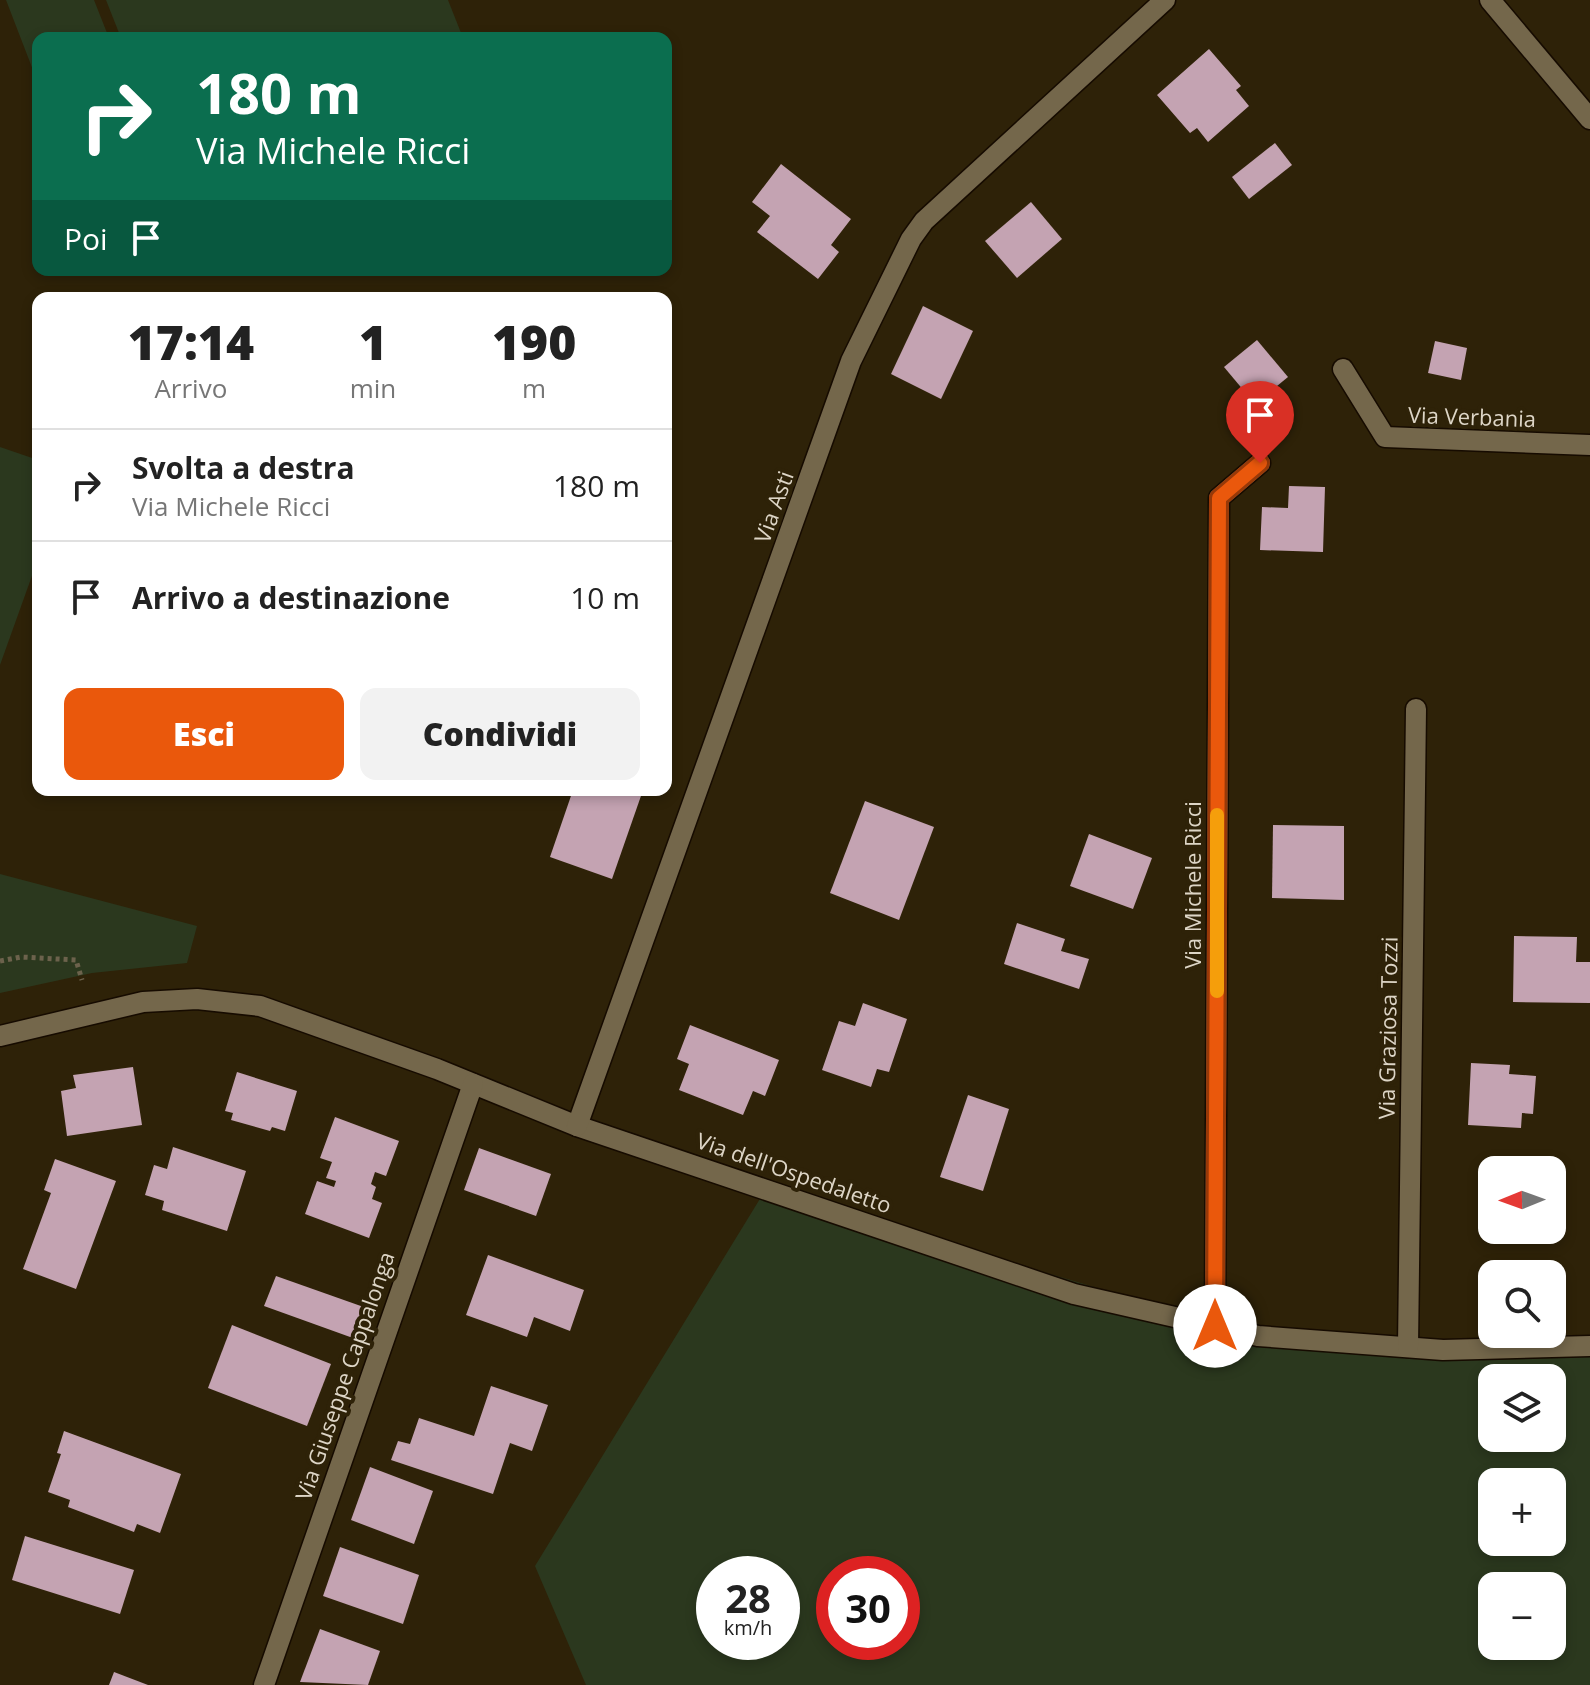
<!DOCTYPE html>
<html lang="it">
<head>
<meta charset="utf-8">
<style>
  :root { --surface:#fff; --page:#f2f2f2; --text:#222; --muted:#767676; --line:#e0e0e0; --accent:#ea580c }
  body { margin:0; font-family:"Open Sans",sans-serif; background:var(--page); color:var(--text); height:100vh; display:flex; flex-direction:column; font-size:30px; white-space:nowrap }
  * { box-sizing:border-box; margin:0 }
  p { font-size:26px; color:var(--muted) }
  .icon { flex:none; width:44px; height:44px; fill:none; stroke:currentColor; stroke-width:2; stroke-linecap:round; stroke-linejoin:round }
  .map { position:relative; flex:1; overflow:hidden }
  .panel { position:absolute; left:32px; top:292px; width:640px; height:504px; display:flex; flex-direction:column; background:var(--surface); border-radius:16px; box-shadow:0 4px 12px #0003 }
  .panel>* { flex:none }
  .banner { position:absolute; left:32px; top:32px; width:640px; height:244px; border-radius:16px; box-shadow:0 4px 12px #0003; background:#0b6e4f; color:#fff; overflow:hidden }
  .needle { width:52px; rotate:269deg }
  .controls { position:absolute; left:1478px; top:1156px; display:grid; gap:16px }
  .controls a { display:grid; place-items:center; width:88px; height:88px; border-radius:16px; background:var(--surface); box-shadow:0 4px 12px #0003; font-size:40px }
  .speed { position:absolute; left:696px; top:1556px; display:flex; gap:16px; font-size:40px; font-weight:700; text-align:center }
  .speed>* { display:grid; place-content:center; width:104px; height:104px; border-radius:50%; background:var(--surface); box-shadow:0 4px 12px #0003; line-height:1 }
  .speed small { font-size:20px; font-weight:400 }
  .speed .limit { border:12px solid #d22; background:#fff; color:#111 }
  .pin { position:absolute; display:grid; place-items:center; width:68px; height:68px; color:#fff; margin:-82px -34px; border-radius:50% 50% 50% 0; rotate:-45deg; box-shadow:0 0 8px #0007 }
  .pin .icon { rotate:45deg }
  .me { position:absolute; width:88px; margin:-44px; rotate:0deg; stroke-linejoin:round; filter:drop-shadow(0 0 6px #0008) }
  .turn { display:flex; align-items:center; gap:28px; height:168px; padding:0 32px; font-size:36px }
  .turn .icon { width:104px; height:104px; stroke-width:2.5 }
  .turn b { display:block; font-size:56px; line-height:68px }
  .then { display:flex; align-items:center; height:76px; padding:0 32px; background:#0003; gap:16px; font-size:30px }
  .eta { display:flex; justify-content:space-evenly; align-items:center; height:136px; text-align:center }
  .eta b { font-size:48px; font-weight:800; line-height:56px }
  .action { display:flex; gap:16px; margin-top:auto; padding:16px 32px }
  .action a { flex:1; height:92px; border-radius:16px; background:var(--accent); color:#fff; font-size:32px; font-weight:800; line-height:92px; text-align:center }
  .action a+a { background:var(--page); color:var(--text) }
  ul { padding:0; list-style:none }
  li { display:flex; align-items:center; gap:24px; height:112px; padding:0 32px; border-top:2px solid var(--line) }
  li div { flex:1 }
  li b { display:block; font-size:30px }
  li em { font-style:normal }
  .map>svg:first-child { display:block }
  .green { fill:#2b381e; fill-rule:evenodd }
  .building { fill:#c4a3b2 }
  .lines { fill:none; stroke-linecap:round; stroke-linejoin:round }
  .minor-casing { stroke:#160b00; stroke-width:23 }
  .path { stroke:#6c624c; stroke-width:5; stroke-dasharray:4 4; stroke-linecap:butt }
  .minor { stroke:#74674b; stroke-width:20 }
  .route-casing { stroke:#983908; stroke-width:20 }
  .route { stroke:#ea580c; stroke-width:14 }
  .slow { stroke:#f59e0b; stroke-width:14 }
  .labels { text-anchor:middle; stroke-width:8; stroke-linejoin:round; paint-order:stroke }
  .street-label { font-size:22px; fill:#ddd5c6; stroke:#2e2208 }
</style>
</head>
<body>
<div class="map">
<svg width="1590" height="1685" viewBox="0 0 1590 1685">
  <rect width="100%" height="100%" fill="#2e2208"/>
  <!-- green -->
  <g class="green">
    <polygon points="6,0 94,0 109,38 38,38 38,83"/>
    <polygon points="106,0 448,0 463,38 121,38"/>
    <polygon points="0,447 38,460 38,559 0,665"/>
    <polygon points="0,874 197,926 187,963 92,973 0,993"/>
    <path d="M766,1189L1258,1336L1590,1346V1685H586L535,1566ZM1492,1378H1552V1438H1492ZM1492,1482H1552V1542H1492ZM714,1574H782V1642H714ZM834,1574H902V1642H834ZM1492,1586H1552V1646H1492Z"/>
  </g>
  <!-- building -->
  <g class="building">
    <polygon points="1209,49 1241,86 1236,90 1249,106 1208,142 1197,128 1190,133 1157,95"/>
    <polygon points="1275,143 1292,165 1249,199 1232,177"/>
    <polygon points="781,164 851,219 831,245 839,252 818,279 757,232 770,216 752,202"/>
    <polygon points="1031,202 1062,239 1017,278 985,241"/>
    <polygon points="923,306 973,331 941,399 891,374"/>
    <polygon points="1257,340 1288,377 1255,404 1224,367"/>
    <polygon points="1435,341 1467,348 1461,380 1428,373"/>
    <polygon points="1289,486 1325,487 1323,552 1260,550 1262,507 1288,508"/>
    <polygon points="573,790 642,793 612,879 550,857"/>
    <polygon points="865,801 934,827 899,920 830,893"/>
    <polygon points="1273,825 1344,826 1344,900 1272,898"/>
    <polygon points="1089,834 1152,858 1133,909 1070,886"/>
    <polygon points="1017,923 1065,939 1061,951 1089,959 1079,989 1004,964"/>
    <polygon points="1514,936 1577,937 1576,962 1590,962 1590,1003 1513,1002"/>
    <polygon points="863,1003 907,1019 889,1072 877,1069 871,1087 822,1070 839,1021 855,1026"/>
    <polygon points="690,1025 779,1060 765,1096 753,1091 743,1115 679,1090 689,1064 677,1059"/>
    <polygon points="1471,1063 1510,1065 1509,1074 1536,1076 1533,1114 1522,1113 1521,1128 1468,1125"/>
    <polygon points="133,1067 142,1125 67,1136 61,1091 76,1088 73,1075"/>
    <polygon points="237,1072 297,1091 285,1131 272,1127 270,1131 231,1120 233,1113 225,1111"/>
    <polygon points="968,1095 1009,1109 983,1191 940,1177"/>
    <polygon points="335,1117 399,1141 386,1176 375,1172 371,1184 376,1187 372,1199 382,1203 369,1238 305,1214 317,1181 334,1187 336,1181 326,1178 332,1162 320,1158"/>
    <polygon points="173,1147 246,1171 227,1231 162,1210 164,1201 145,1195 154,1165 167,1169"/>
    <polygon points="479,1148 551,1174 536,1216 464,1190"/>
    <polygon points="55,1159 116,1181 76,1289 23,1269 51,1193 44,1190"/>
    <polygon points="488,1255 584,1290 570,1331 534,1317 527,1337 466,1315"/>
    <polygon points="276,1276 375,1311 364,1342 264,1306"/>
    <polygon points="232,1325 331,1364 307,1426 208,1388"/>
    <polygon points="491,1386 548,1405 532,1451 510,1443 493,1494 391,1460 398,1441 410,1444 419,1418 474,1436"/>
    <polygon points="64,1431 181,1474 160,1533 137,1524 134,1532 68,1507 70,1500 48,1492 61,1454 57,1453"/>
    <polygon points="370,1467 433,1491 414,1544 351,1520"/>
    <polygon points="25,1536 134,1570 120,1614 12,1580"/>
    <polygon points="340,1547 419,1575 403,1624 323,1596"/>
    <polygon points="320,1629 380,1651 368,1685 300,1682"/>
    <polygon points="114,1672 148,1685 109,1685"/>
  </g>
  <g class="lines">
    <defs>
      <g id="minor">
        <polyline points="1490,0 1590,119"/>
        <polyline points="1343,369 1385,437 1590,445"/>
        <polyline points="0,1036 143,1002 197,999 260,1006 437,1069 577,1126 1074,1294 1258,1336 1443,1350 1590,1346"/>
        <polyline points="577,1126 851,361 911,239 924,221 1165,0"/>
        <polyline points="1215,1326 1219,498 1260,463"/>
        <polyline points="1408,1347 1416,709"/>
        <polyline points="264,1685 473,1084"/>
      </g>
    </defs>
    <!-- minor casing -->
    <use href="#minor" class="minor-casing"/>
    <!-- path -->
    <polyline class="path" points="0,961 21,957 76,960 82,980"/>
    <!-- minor -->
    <use href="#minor" class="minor"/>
  </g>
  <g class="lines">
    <defs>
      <polyline id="route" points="1215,1326 1219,498 1260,463"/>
    </defs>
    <!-- route casing -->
    <use href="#route" class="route-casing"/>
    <!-- route -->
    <use href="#route" class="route"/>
    <!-- slow -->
    <polyline class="slow" points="1217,991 1217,815"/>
  </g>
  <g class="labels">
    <!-- street labels -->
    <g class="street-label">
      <text transform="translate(1472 417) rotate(2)" y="8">Via Verbania</text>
      <text transform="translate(774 507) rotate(-70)" y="8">Via Asti</text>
      <text transform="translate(1193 885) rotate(-90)" y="8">Via Michele Ricci</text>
      <text transform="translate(1388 1028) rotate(-89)" y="8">Via Graziosa Tozzi</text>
      <text transform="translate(794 1173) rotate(19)" y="8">Via dell'Ospedaletto</text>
      <text transform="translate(345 1376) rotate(-71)" y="8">Via Giuseppe Cappalonga</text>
    </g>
  </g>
</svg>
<div class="controls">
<a><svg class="needle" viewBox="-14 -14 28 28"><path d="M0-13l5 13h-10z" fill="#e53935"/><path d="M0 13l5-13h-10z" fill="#767676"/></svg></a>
<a><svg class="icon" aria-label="search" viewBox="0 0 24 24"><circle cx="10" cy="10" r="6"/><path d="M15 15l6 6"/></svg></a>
<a><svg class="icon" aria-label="layers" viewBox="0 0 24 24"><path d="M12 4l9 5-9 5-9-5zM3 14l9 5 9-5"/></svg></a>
<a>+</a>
<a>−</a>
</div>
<div class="speed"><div>28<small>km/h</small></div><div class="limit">30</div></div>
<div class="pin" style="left:1260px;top:463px;background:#d93025"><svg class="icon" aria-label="arrive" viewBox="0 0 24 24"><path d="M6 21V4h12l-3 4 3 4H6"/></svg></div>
<svg class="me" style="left:1215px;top:1326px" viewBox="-20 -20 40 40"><circle r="19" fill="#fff"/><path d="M0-13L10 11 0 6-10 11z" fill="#ea580c"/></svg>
<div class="banner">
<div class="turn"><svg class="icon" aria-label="right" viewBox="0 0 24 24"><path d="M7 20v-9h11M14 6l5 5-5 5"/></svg><div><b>180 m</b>Via Michele Ricci</div></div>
<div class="then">Poi<svg class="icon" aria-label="arrive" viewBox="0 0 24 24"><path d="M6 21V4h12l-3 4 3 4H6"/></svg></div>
</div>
<section class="panel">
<div class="eta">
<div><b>17:14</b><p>Arrivo</p></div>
<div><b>1</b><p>min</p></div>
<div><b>190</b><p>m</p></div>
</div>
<ul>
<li><svg class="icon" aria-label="right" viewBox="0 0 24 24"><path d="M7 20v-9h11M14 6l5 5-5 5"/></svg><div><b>Svolta a destra</b><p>Via Michele Ricci</p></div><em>180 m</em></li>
<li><svg class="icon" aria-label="arrive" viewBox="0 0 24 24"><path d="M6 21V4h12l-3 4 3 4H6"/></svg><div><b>Arrivo a destinazione</b></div><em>10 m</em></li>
</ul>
<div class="action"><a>Esci</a><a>Condividi</a></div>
</section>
</div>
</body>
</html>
